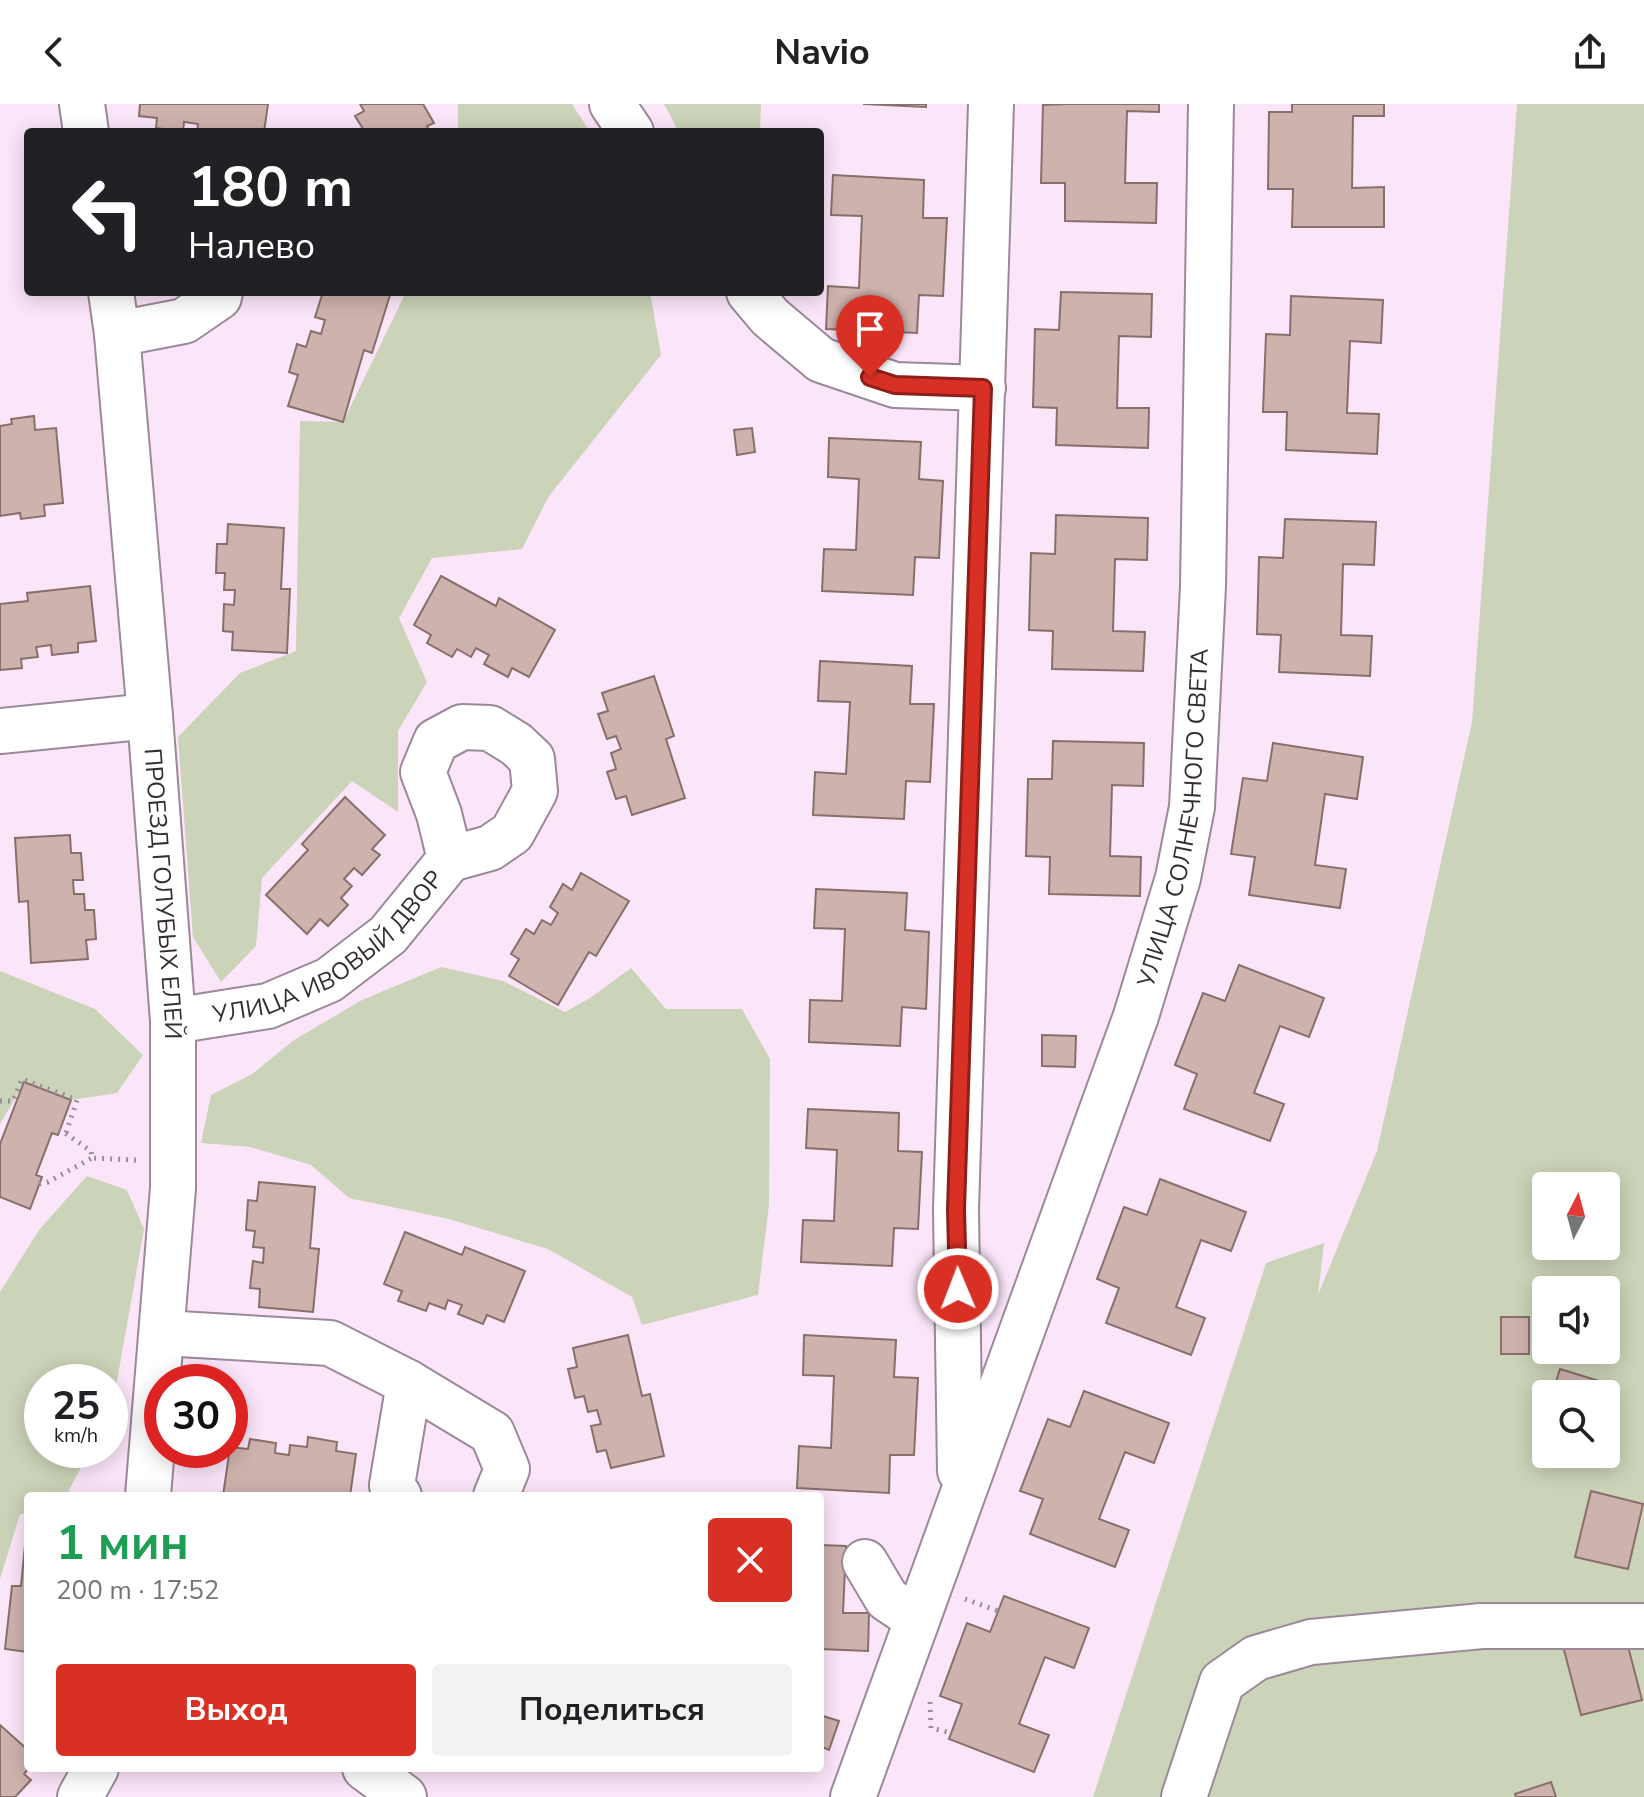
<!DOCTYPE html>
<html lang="ru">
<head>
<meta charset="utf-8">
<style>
  :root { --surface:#fff; --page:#f2f2f2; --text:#202124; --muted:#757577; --accent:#d93025 }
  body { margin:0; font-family:"Nunito Sans",sans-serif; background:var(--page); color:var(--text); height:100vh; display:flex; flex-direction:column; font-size:30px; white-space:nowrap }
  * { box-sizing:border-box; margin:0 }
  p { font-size:26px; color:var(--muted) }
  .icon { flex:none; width:44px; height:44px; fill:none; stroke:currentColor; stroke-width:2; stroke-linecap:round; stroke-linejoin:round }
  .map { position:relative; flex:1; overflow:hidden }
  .panel { position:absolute; left:24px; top:1388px; width:800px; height:280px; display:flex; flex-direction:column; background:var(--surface); border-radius:8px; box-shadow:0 4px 20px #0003 }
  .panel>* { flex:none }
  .top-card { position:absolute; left:24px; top:24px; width:800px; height:168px; border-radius:8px; box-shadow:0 4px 20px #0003; background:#202124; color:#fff; overflow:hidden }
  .needle { width:52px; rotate:6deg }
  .tools { position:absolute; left:1532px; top:1068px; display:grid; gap:16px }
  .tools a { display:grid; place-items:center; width:88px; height:88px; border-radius:8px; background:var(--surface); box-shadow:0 4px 20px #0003; font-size:40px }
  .speed { position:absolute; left:24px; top:1260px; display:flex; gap:16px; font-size:40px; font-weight:700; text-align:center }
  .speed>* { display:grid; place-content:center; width:104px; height:104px; border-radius:50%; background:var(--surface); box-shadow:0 4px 20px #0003; line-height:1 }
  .speed small { font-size:20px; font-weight:400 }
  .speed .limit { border:12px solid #d22; background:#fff; color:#111 }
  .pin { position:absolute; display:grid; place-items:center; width:68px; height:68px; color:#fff; margin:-82px -34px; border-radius:50% 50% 50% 0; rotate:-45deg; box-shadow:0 0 8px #0007 }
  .pin .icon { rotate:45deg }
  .me { position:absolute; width:88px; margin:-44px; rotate:359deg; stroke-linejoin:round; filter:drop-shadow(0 0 6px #0008) }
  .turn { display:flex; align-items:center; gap:28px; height:168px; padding:0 32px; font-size:36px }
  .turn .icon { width:104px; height:104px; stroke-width:2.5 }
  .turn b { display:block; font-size:56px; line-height:68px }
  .round { display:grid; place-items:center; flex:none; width:84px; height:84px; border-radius:8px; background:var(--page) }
  .overview { display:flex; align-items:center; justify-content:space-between; height:136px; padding:0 32px }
  h1 { font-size:48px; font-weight:700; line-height:60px; color:#1e9e55 }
  .button { display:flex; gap:16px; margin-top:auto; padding:16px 32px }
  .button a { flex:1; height:92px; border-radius:8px; background:var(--accent); color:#fff; font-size:32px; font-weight:700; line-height:92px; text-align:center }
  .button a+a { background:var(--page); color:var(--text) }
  header { display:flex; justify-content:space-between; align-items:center; height:104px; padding:0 32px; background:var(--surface); font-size:36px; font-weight:700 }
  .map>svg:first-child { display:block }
  .green { fill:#cbd3b8; fill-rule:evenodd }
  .building { fill:#ceb2ae; stroke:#886f6b; stroke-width:2 }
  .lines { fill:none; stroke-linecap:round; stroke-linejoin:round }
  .minor-casing { stroke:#9b8899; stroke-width:48 }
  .path { stroke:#9b8c99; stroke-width:5; stroke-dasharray:2 6; stroke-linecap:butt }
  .minor { stroke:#fff; stroke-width:44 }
  .route-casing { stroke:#8d1f18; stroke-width:20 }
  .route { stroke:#d93025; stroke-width:14 }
  .labels { text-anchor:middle; stroke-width:7; stroke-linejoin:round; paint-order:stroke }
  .street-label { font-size:24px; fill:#352d34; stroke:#fff }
</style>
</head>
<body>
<header><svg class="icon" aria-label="back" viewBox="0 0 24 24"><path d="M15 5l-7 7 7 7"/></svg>Navio<svg class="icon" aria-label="share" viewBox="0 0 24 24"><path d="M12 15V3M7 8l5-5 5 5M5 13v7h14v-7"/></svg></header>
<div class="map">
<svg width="1644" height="1693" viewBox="0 0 1644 1693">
  <rect width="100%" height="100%" fill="#fbe6f9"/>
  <!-- green -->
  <g class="green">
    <polygon points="458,0 572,0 590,28 458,28"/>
    <polygon points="664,0 761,0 760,28 679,28"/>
    <path d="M1517,0H1644V1693H1093L1266,1159L1324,1139L1318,1191L1377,1047L1472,618ZM1546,1082H1606V1142H1546ZM1546,1186H1606V1246H1546ZM1546,1290H1606V1350H1546Z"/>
    <polygon points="406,188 650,188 661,251 549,392 522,445 432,454 399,514 427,578 398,627 398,708 352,677 262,774 256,842 221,878 193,833 178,633 240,569 296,547 300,317 343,318"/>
    <polygon points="441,863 503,877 565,908 590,894 631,864 666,905 742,905 770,955 769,1100 758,1191 642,1221 632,1193 548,1145 449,1115 349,1094 311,1061 251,1043 201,1039 211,991 252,970 294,936 362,896"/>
    <polygon points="0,867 95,905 143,951 117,989 71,996 24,979 0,1020"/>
    <polygon points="87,1072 127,1086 144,1125 115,1288 110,1299 110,1278 42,1278 42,1346 90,1346 66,1392 28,1392 28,1409 20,1410 0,1475 0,1188 39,1126"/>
  </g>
  <!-- building -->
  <g class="building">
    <polygon points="140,0 268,0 264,28 197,28 198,20 184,18 183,28 156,24 157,14 139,12"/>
    <polygon points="360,0 423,0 434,19 427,22 430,28 365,28 355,12 364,7"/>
    <polygon points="863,0 926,0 926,3"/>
    <polygon points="1067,0 1159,0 1159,8 1127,7 1125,79 1157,79 1156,119 1065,117 1065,79 1041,79 1043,1"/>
    <polygon points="1292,0 1384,0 1384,12 1353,12 1352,84 1384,83 1384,123 1292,123 1293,85 1268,85 1269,8 1292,8"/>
    <polygon points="833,71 924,76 923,114 947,114 943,192 919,191 917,229 826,225 828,182 859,184 862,112 831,111"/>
    <polygon points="323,188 333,190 333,188 391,188 372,249 364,246 343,318 288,302 298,271 289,268 297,240 306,243 311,227 321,230 325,216 315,213"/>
    <polygon points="1061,188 1152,190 1151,233 1119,232 1117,304 1149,304 1148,344 1056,341 1057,304 1033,303 1035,225 1059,226"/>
    <polygon points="1291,192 1383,196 1381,239 1350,237 1347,309 1379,310 1377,350 1286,346 1287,308 1263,308 1266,230 1290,231"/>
    <polygon points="34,312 35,326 56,324 63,399 44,401 45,412 21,415 20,409 0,412 0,322 12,320 11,315"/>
    <polygon points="752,324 755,348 737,351 734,326"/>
    <polygon points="829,334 921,338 919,375 943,377 939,454 915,453 913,491 822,487 824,445 856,446 859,375 828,373"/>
    <polygon points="1056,411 1148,414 1147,456 1115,455 1113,527 1145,528 1143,567 1052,565 1053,527 1029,526 1031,449 1055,450"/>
    <polygon points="1285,415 1376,418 1374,461 1343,460 1341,531 1372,532 1370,572 1279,568 1281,531 1257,530 1259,453 1283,454"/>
    <polygon points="228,420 284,424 281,485 290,485 287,549 232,546 233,528 223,527 224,500 234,501 235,486 224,486 225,469 216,469 217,440 227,440"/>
    <polygon points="441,472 496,502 499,494 555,526 529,573 512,564 508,573 484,560 489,551 476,544 471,553 457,545 452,553 427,539 431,531 414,521"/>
    <polygon points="90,482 96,537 78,539 78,548 52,551 51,541 36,543 38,553 21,555 22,564 0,566 0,500 28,497 27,489"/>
    <polygon points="820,557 912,562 910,600 934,600 930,678 906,677 904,715 813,711 815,668 846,670 850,598 818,597"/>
    <polygon points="654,572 674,632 666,635 685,694 632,711 626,692 616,695 607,668 616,665 611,649 621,645 616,632 607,635 598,610 608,607 602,589"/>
    <polygon points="1053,637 1144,639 1143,682 1112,681 1110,752 1141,753 1140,792 1049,790 1050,753 1026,752 1028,675 1052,675"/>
    <polygon points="1273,639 1363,653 1357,695 1325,690 1315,761 1346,765 1340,804 1249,791 1255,753 1231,750 1243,674 1267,677"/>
    <polygon points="345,693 385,731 372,745 380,751 362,771 354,764 344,775 352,782 341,794 348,801 328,822 320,815 307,830 266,791 308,746 302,740"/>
    <polygon points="70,731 71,749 81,749 83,776 73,776 74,790 84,790 85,806 94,806 96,835 86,836 88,855 31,859 28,797 19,798 15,734"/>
    <polygon points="581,769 629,797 596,852 589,848 558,901 509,872 519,855 511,850 526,825 534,830 542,816 551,821 558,809 550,803 563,780 572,786"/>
    <polygon points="816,785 907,789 905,826 929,828 926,905 902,903 900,942 809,938 810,896 842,897 845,825 814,824"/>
    <polygon points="1239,861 1324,894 1309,933 1280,922 1254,989 1284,1000 1270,1037 1184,1005 1197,970 1175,961 1203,889 1225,897"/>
    <polygon points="1042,931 1076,932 1075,963 1042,962"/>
    <polygon points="24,978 71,996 58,1031 52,1029 36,1071 42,1073 30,1105 0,1093 0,1040"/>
    <polygon points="808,1005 899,1009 898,1047 922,1048 918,1125 894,1124 892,1162 801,1158 803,1116 834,1117 837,1046 806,1044"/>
    <polygon points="1160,1075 1246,1108 1231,1147 1201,1136 1176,1203 1205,1214 1191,1251 1106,1219 1119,1184 1097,1175 1124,1103 1147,1111"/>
    <polygon points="259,1078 315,1083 310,1144 319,1145 313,1208 259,1203 260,1185 250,1184 253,1157 263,1159 264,1144 253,1143 255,1127 246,1126 248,1096 257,1097"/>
    <polygon points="405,1128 462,1151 465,1143 525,1167 504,1218 487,1211 483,1220 458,1210 462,1201 448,1196 445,1205 429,1199 426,1207 398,1197 402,1187 384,1180"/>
    <rect x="1501" y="1213" width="28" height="37"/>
    <polygon points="628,1231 642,1292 650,1290 664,1352 611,1364 606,1346 597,1348 591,1322 601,1320 597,1306 588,1308 584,1292 575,1294 568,1265 577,1263 573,1244"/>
    <polygon points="804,1231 896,1236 894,1273 918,1274 914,1351 890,1351 889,1389 797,1384 799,1342 831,1344 834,1272 803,1271"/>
    <polygon points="1560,1265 1612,1281 1606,1299 1606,1290 1552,1290"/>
    <polygon points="1084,1287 1169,1319 1154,1359 1125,1348 1099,1415 1129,1426 1115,1463 1030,1430 1043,1395 1020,1387 1048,1315 1070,1323"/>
    <polygon points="1546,1310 1546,1337 1538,1335"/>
    <polygon points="308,1333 337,1338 336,1347 356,1350 350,1392 223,1392 230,1343 248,1345 250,1335 276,1339 275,1349 289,1351 290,1341 307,1343"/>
    <polygon points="1591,1387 1643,1400 1628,1465 1575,1453"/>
    <polygon points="27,1421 28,1421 28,1548 5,1545 12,1482 21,1482"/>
    <polygon points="820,1441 846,1442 843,1509 869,1509 868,1547 820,1545"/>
    <polygon points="1004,1492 1089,1524 1074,1564 1045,1553 1019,1620 1049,1631 1034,1668 949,1635 962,1600 940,1592 967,1519 990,1528"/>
    <polygon points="1624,1527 1642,1596 1581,1611 1563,1542"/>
    <polygon points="820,1611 839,1617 829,1646 820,1642"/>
    <polygon points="0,1621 28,1646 29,1664 24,1670 31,1676 15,1693 0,1693"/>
    <polygon points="1551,1678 1556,1693 1516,1693 1515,1690"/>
  </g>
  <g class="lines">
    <defs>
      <g id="minor">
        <polyline points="82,0 86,28"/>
        <polyline points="612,0 631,28"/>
        <path id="s1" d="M111,188L117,230L150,612L173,917V1084L148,1392"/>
        <polyline points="749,188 770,213 821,256 895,281 983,284"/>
        <polyline points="117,230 184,217 219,193 220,188"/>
        <polyline points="0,627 150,612"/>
        <path id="s2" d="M173,917L268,902L329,876L388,831L450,755L490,744L512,729L535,687L532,655L516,640L490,624L462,623L436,637L423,668L439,710L450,755"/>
        <polyline points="163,1229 330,1239 409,1279 492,1329 507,1365 496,1392"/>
        <polyline points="960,1367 956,1105 991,0"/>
        <polyline points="399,1392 392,1381 409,1279"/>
        <polyline points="865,1458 887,1495 917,1515"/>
        <polyline points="365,1664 404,1693"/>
        <polyline points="80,1693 96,1664"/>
        <path id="s3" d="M853,1693L1136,912L1178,774L1192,703L1203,482L1211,0"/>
        <polyline points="1184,1693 1222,1578 1256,1554 1311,1538 1482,1522 1644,1522"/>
      </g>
    </defs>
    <!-- minor casing -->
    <use href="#minor" class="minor-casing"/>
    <!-- path -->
    <g class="path">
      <polyline points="0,997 13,997 22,975 77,996 66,1029"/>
      <polyline points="59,1025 91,1047 92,1054 136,1056"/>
      <polyline points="39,1080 48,1078 92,1054"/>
      <polyline points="965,1495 998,1507"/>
      <polyline points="930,1598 931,1624 951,1629"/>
    </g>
    <!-- minor -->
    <use href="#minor" class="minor"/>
  </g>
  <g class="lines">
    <defs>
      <polyline id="route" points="870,273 895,281 983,284 956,1105 958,1185"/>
    </defs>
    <!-- route casing -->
    <use href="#route" class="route-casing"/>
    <!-- route -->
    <use href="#route" class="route"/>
  </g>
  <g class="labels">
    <!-- street labels -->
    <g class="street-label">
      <text dy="8" stroke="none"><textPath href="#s3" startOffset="1034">УЛИЦА СОЛНЕЧНОГО СВЕТА</textPath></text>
      <text dy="8" stroke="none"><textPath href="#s1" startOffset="604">ПРОЕЗД ГОЛУБЫХ ЕЛЕЙ</textPath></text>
      <text dy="8" stroke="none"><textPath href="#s2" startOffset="178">УЛИЦА ИВОВЫЙ ДВОР</textPath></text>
    </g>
  </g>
</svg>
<div class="tools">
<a><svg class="needle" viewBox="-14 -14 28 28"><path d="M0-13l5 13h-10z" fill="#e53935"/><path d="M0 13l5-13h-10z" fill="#757577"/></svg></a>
<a><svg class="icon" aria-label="sound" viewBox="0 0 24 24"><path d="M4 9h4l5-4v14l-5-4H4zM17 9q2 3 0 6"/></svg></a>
<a><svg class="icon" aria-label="search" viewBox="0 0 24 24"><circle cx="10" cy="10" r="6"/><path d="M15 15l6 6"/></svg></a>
</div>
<div class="speed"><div>25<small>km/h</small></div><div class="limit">30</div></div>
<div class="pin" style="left:870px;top:273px;background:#d93025"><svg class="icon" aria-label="arrive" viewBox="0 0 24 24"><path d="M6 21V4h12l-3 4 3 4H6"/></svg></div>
<svg class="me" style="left:958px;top:1185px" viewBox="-20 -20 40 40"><circle r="17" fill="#d93025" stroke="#fff" stroke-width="3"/><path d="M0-11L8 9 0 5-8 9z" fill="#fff"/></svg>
<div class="top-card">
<div class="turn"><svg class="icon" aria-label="left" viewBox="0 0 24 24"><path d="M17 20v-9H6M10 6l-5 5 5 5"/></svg><div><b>180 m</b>Налево</div></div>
</div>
<section class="panel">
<div class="overview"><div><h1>1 мин</h1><p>200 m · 17:52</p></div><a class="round" style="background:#d93025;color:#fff"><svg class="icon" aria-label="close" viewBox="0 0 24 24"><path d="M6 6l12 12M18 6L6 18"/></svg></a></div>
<div class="button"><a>Выход</a><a>Поделиться</a></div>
</section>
</div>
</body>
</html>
